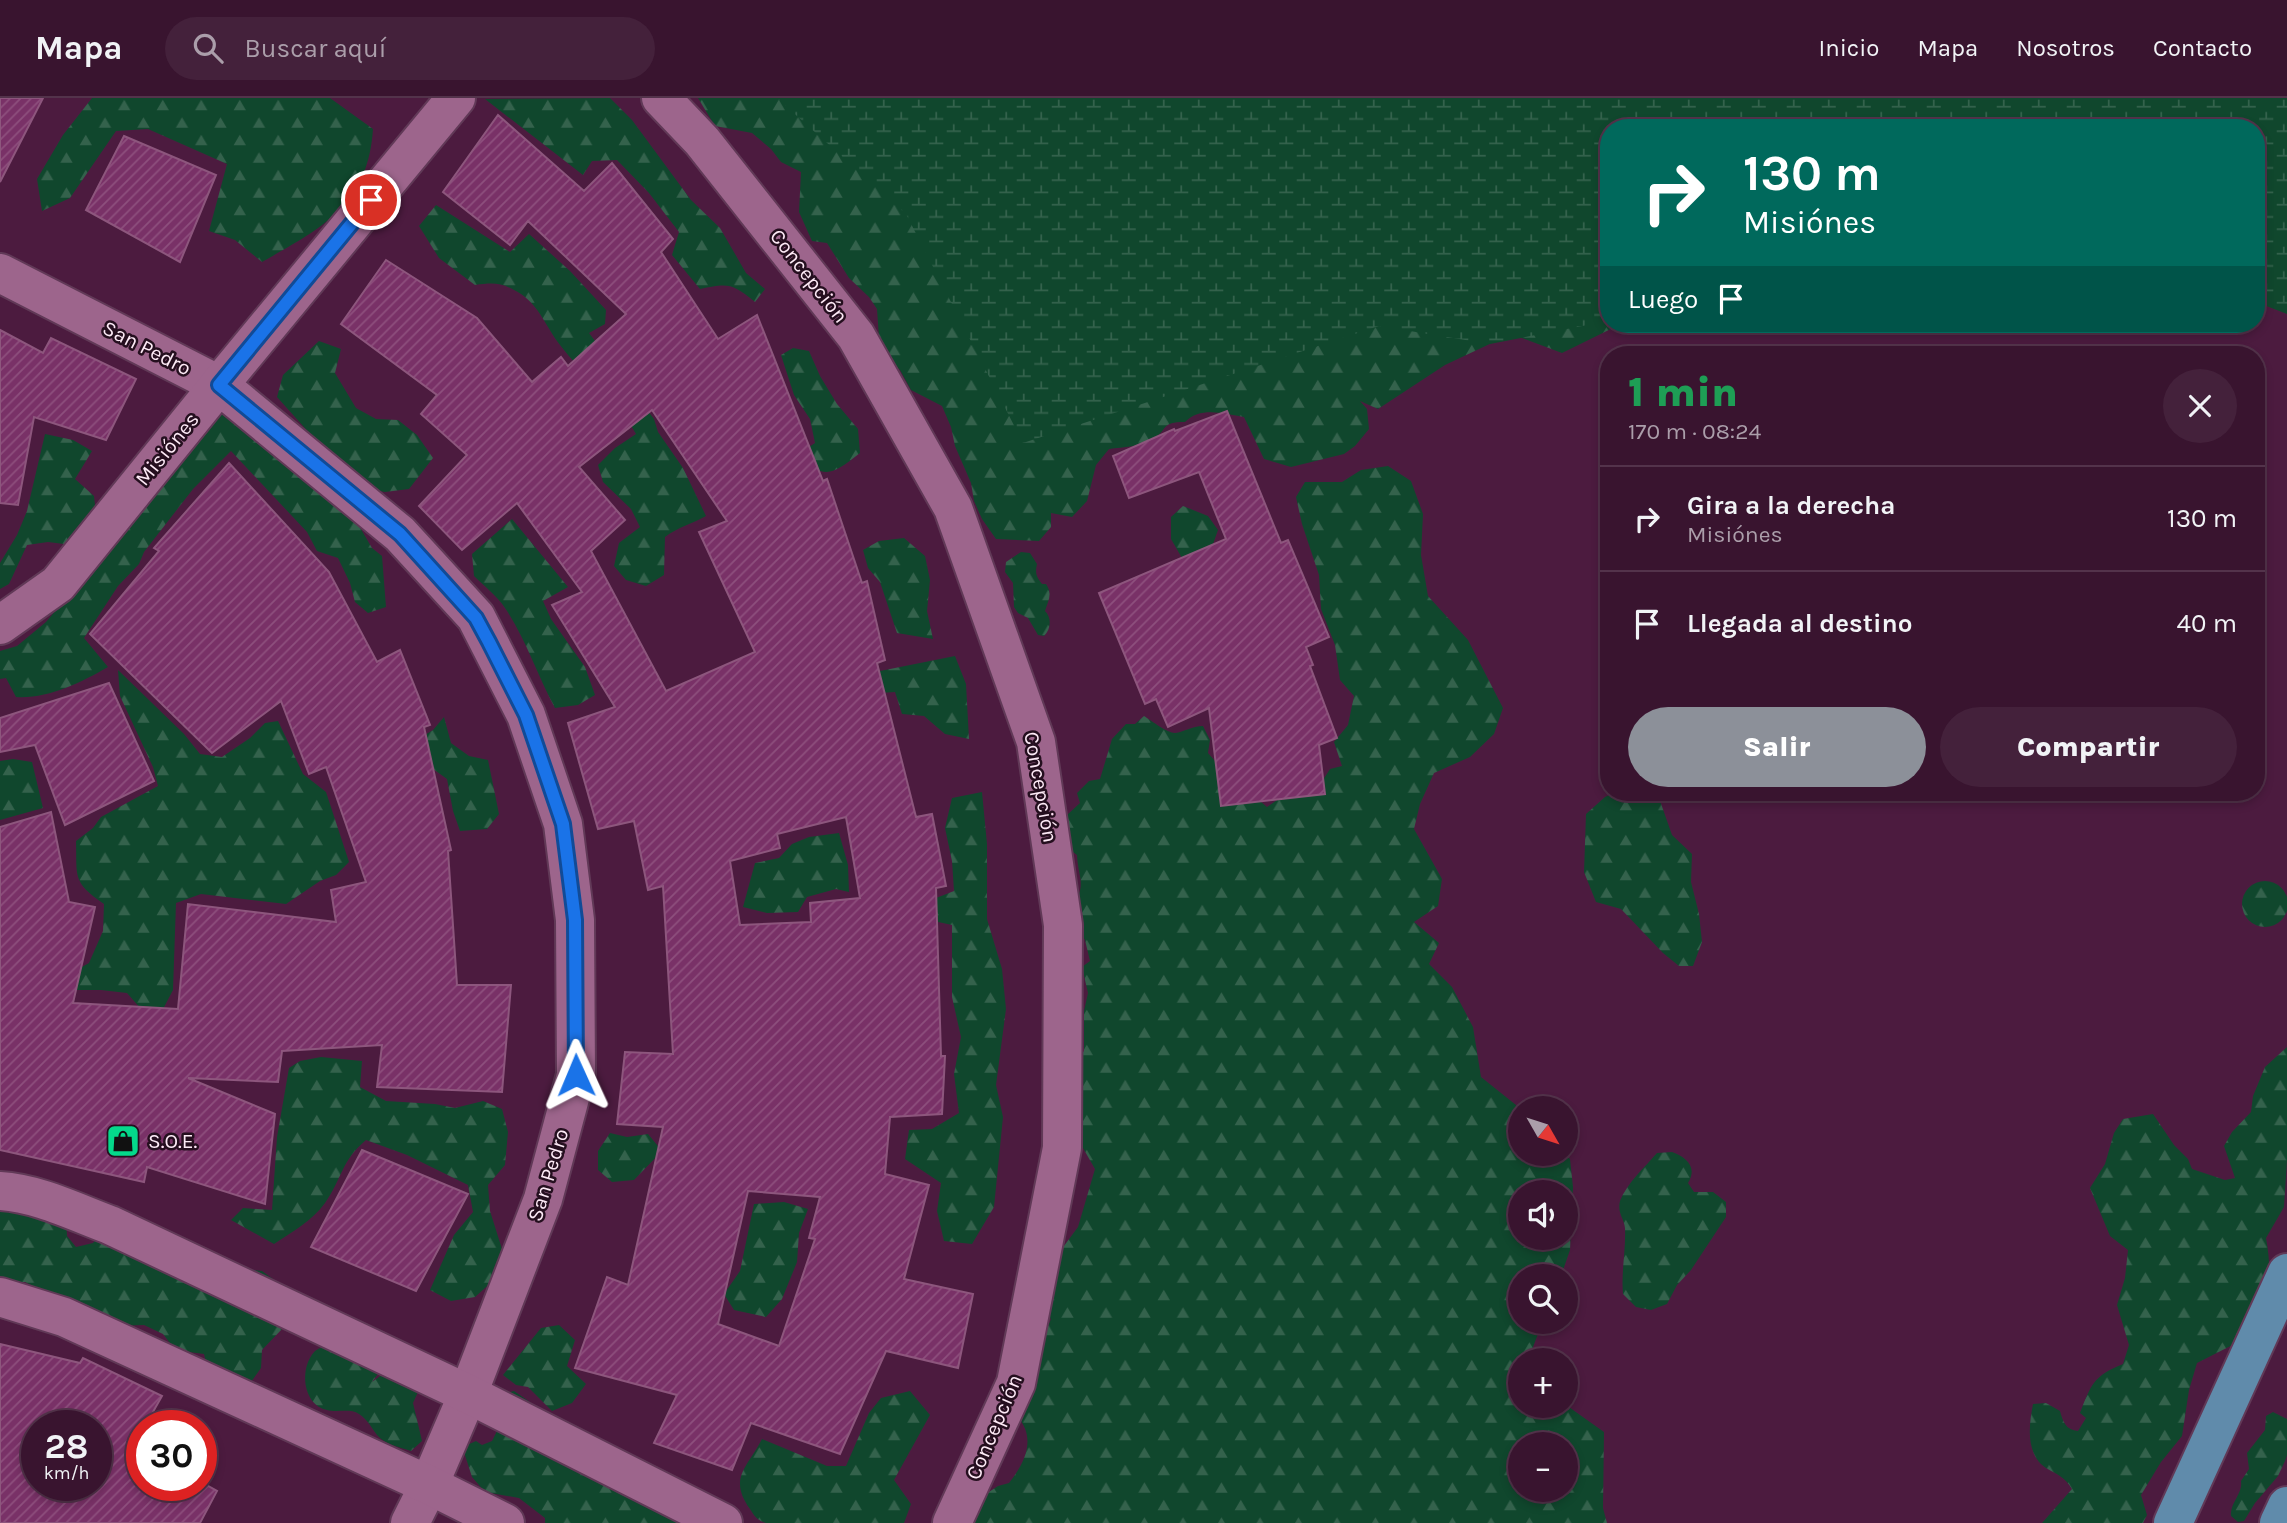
<!DOCTYPE html>
<html lang="es">
<head>
<meta charset="utf-8">
<style>
  :root { --surface:#39142f; --page:#44213b; --text:#f1f3f6; --muted:#ab9eaa; --line:#53334b; --accent:#8c9099 }
  body { margin:0; font-family:Karla,sans-serif; background:var(--page); color:var(--text); height:100vh; display:flex; flex-direction:column; font-size:26px; white-space:nowrap }
  * { box-sizing:border-box; margin:0 }
  p { font-size:23px; color:var(--muted) }
  .icon { flex:none; width:38px; height:38px; fill:none; stroke:currentColor; stroke-width:2; stroke-linecap:round; stroke-linejoin:round }
  .map { position:relative; flex:1; overflow:hidden }
  .drawer { position:absolute; left:1600px; top:248px; width:665px; height:455px; display:flex; flex-direction:column; background:var(--surface); border-radius:28px; box-shadow:0 4px 10px #0003,0 0 0 2px var(--line) }
  .drawer>* { flex:none }
  .guide { position:absolute; left:1600px; top:21px; width:665px; height:214px; border-radius:28px; box-shadow:0 4px 10px #0003,0 0 0 2px var(--line); background:#00695c; color:#fff; overflow:hidden }
  .needle { width:46px; rotate:129deg }
  .buttons { position:absolute; left:1508px; top:998px; display:grid; gap:14px }
  .buttons a { display:grid; place-items:center; width:70px; height:70px; border-radius:50%; background:var(--surface); box-shadow:0 4px 10px #0003,0 0 0 2px var(--line); font-size:35px }
  .speed { position:absolute; left:21px; top:1312px; display:flex; gap:14px; font-size:35px; font-weight:700; text-align:center }
  .speed>* { display:grid; place-content:center; width:91px; height:91px; border-radius:50%; background:var(--surface); box-shadow:0 4px 10px #0003,0 0 0 2px var(--line); line-height:1 }
  .speed small { font-size:18px; font-weight:400 }
  .speed .limit { border:10px solid #d22; background:#fff; color:#111 }
  .pin { position:absolute; display:grid; place-items:center; width:60px; height:60px; color:#fff; margin:-30px; border:4px solid #fff; border-radius:50%; box-shadow:0 2px 7px #0007 }
  .me { position:absolute; width:77px; margin:-38px; rotate:359deg; stroke-linejoin:round; filter:drop-shadow(0 0 5px #0008) }
  .turn { display:flex; align-items:center; gap:24px; height:147px; padding:0 28px; font-size:32px }
  .turn .icon { width:91px; height:91px; stroke-width:2.5 }
  .turn b { display:block; font-size:49px; line-height:60px }
  .then { display:flex; align-items:center; height:66px; padding:0 28px; background:#0003; gap:14px; font-size:26px }
  .round { display:grid; place-items:center; flex:none; width:74px; height:74px; border-radius:37px; background:var(--page) }
  .headline { display:flex; align-items:center; justify-content:space-between; height:119px; padding:0 28px }
  h1 { font-size:42px; font-weight:800; line-height:52px; color:#1e9e55 }
  .button { display:flex; gap:14px; margin-top:auto; padding:14px 28px }
  .button a { flex:1; height:80px; border-radius:42px; background:var(--accent); color:#fff; font-size:28px; font-weight:800; line-height:80px; text-align:center }
  .button a+a { background:var(--page); color:var(--text) }
  ul { padding:0; list-style:none }
  li { display:flex; align-items:center; gap:21px; height:105px; padding:0 28px; border-top:2px solid var(--line) }
  li div { flex:1 }
  li b { display:block; font-size:26px }
  li em { font-style:normal }
  header { display:flex; align-items:center; gap:42px; box-sizing:border-box; height:98px; padding:0 35px; background:var(--surface); border-bottom:2px solid var(--line) }
  header strong { font-size:33px }
  nav { display:flex; gap:38px; margin-inline-start:auto; font-size:24px }
  .search { width:490px; height:63px; background:var(--page); display:flex; align-items:center; gap:18px; box-sizing:border-box; padding:0 24px; border-radius:38px; color:var(--muted); font-size:26px }
  .map>svg:first-child { display:block }
  .forest { fill:url(#forest-firs); fill-rule:evenodd }
  .wetland { fill:url(#wetland-marsh) }
  .building { fill:url(#building-hatch); stroke:#8d567d; stroke-width:2; fill-rule:evenodd }
  .lines { fill:none; stroke-linecap:round; stroke-linejoin:round }
  .minor-casing { stroke:#613957; stroke-width:42 }
  .major-casing { stroke:#613957; stroke-width:42 }
  .minor { stroke:#9d658c; stroke-width:38 }
  .major { stroke:#608bab; stroke-width:38 }
  .route-casing { stroke:#114b97; stroke-width:18 }
  .route { stroke:#1a73e8; stroke-width:12 }
  .labels { text-anchor:middle; stroke-width:5; stroke-linejoin:round; paint-order:stroke }
  .street-label { font-size:21px; fill:#fdeaf6; stroke:#250f1f }
  .poi-label { font-size:21px; fill:#fdeaf6; stroke:#250f1f; text-anchor:start }
</style>
</head>
<body>
<header>
<strong>Mapa</strong>
<div class="search"><svg class="icon" aria-label="search" viewBox="0 0 24 24"><circle cx="10" cy="10" r="6"/><path d="M15 15l6 6"/></svg>Buscar aquí</div>
<nav><a>Inicio</a><a>Mapa</a><a>Nosotros</a><a>Contacto</a></nav>
</header>
<div class="map">
<svg width="2287" height="1425" viewBox="0 0 2287 1425">
  <defs>
    <pattern id="forest-firs" width="22" height="20" patternUnits="userSpaceOnUse" patternTransform="scale(1.75)"><rect width="22" height="20" fill="#10472d"/><path d="M5 1l3.5 6h-7zM16 11l3.5 6h-7z" fill="#34624c"/></pattern>
    <pattern id="wetland-marsh" width="20" height="14" patternUnits="userSpaceOnUse" patternTransform="scale(1.75)"><rect width="20" height="14" fill="#10472d"/><path d="M1 5h8M5 5V1M11 12h8M15 12V8" fill="none" stroke="#34624c"/></pattern>
    <pattern id="building-hatch" width="6" height="6" patternUnits="userSpaceOnUse" patternTransform="scale(1.75)"><rect width="6" height="6" fill="#793167"/><path d="M-1 1l2-2M0 6l6-6M5 7l2-2" fill="none" stroke="#8d4f7d"/></pattern>
  </defs>
  <rect width="100%" height="100%" fill="#4c1b3f"/>
  <!-- forest -->
  <g class="forest">
    <path d="M92,0H330L373,31C368,107 322,130 262,164L235,142L209,133L227,66L148,31L116,33L70,100L42,113L37,81L63,37Z"/>
    <path d="M610,0L632,22L691,102L720,130L746,175L765,191L755,204C732,185 728,185 700,191L672,157L679,134L649,95L617,62L592,63L583,77L485,1Z"/>
    <path d="M698,0H1780L1608,30V226H1621L1562,255L1511,236L1445,267L1378,311L1360,303L1367,311L1369,331L1355,348L1344,356L1291,369L1264,361L1244,319C1224,316 1201,308 1185,324C1160,324 1169,331 1153,341C1140,349 1124,349 1109,351L1096,367L1087,403L1072,419L1051,415V429L1039,443L996,441L982,421L974,403L971,385L955,348L951,329L942,308L911,292L900,272L880,254L877,211L869,199L849,180L827,145L812,143L799,114L801,74L781,64L771,51L752,35L715,28Z"/>
    <path d="M436,107L510,154L529,136L570,173L606,212L605,226L589,235L654,321L658,334L683,370L706,418C692,426 678,429 665,439L664,477L646,488L626,482L614,468L619,445L640,429L631,411L603,384L598,367L615,350L636,336C616,299 584,279 560,247C546,229 540,209 521,196C503,185 496,184 475,187L439,160L419,128Z"/>
    <polygon points="319,243 341,251 335,275 356,310 376,321 398,322 417,337 433,360 409,391 385,394 369,391 330,358 277,299 283,277"/>
    <path d="M793,250L809,253L820,278L837,306L858,331L860,355C828,380 827,379 794,359L815,345L810,321L794,297L781,257Z"/>
    <path d="M226,309L358,426L372,450L382,458L386,509L368,515L355,504L350,485L338,460L317,453L307,434L231,353L193,391L144,454L139,466L118,488L84,540L108,569C80,585 48,601 16,599L6,580L0,581V553L17,548L46,524Z"/>
    <polygon points="45,336 73,342 92,353 75,381 94,398 97,425 72,447 48,444 27,447 9,486 0,491 0,465 17,437 27,413"/>
    <path d="M1388,368L1411,383L1423,416L1421,457L1428,498L1468,542L1503,610L1494,636L1470,659L1434,675L1420,706L1414,731L1442,781L1438,808L1414,824L1439,845L1429,866L1452,889L1473,929L1481,979L1521,1011V1055H1564L1570,1061L1573,1089L1570,1152L1561,1178H1521V1223H1543L1528,1262H1521V1280L1518,1287L1521,1289V1307H1566L1604,1334L1603,1410L1607,1425H942L998,1388L1009,1385C1025,1365 1037,1340 1017,1318L1040,1236L1047,1231L1051,1221L1043,1209L1058,1156L1078,1129L1095,1071L1083,1050L1073,1043L1076,962L1084,953V913L1088,895L1082,869L1090,863L1085,842L1075,827L1073,807C1087,787 1078,779 1077,757L1065,748L1069,730L1067,717L1080,705L1077,695L1089,683L1100,681L1112,641L1126,626H1135L1144,618C1152,623 1167,635 1175,635C1184,634 1192,628 1203,628L1210,642L1208,655L1222,671L1267,709L1277,702L1294,683L1323,682L1330,671L1342,668L1334,644L1348,627L1354,598L1340,582L1335,547L1321,511L1319,477L1302,426L1296,399L1305,384H1342L1361,372ZM1521,1094H1566V1139H1521ZM1521,1346H1566V1391H1521Z"/>
    <polygon points="1183,408 1208,418 1218,432 1213,446 1182,460 1171,441 1171,419"/>
    <path d="M512,421L568,489L543,503L551,521L585,569L595,597L578,607L555,610C537,577 526,541 505,510C497,498 484,488 474,478L472,456Z"/>
    <polygon points="904,440 925,458 930,482 927,513 933,541 897,535 880,484 868,470 863,452 879,443"/>
    <path d="M1021,454L1030,455L1037,466C1035,475 1036,478 1042,486H1046C1053,496 1048,503 1045,513C1052,520 1051,531 1044,538L1038,537L1028,520L1018,515L1014,509L1013,485L1005,474L1006,464Z"/>
    <polygon points="955,558 966,586 969,641 945,636 924,618 902,616 895,594 865,596 870,575"/>
    <path d="M118,572L184,636L200,656L222,659L250,640L265,625L278,623L303,676L326,694L349,764L336,777L320,783L286,806L201,796L176,805L173,892L162,913L141,911L127,895L101,892H70L64,879L89,865L103,833L104,806C72,784 77,779 76,743L93,730L101,719L158,688L153,669L120,598Z"/>
    <polygon points="444,619 451,645 469,658 488,662 499,716 487,731 460,733 453,713 447,681 429,668 412,645 433,632"/>
    <polygon points="13,661 32,664 43,710 0,722 0,663"/>
    <polygon points="982,694 987,746 987,821 1002,871 1006,911 996,987 1003,1019 994,1109 972,1146 944,1143 937,1113 941,1085 905,1061 909,1032 932,1031 959,1015 954,976 961,939 952,899 952,827 920,820 931,802 954,793 952,763 945,730 952,700"/>
    <polygon points="1614,695 1658,697 1672,737 1692,756 1691,784 1699,816 1702,844 1693,868 1679,868 1663,855 1621,811 1596,804 1584,774 1586,716 1605,699"/>
    <polygon points="839,735 848,767 849,794 836,791 807,799 798,814 767,815 743,809 755,765 779,760 792,746 809,739"/>
    <circle cx="2265" cy="806" r="23"/>
    <path d="M2287,949V1062L2284,1109L2266,1140C2272,1171 2269,1199 2264,1231L2197,1265L2189,1292L2182,1338L2161,1364L2141,1397L2147,1417L2143,1425H2042L2072,1391C2065,1379 2058,1377 2046,1370C2025,1356 2029,1327 2033,1306L2046,1305L2060,1313C2063,1324 2066,1332 2078,1333L2086,1320L2080,1315C2091,1287 2093,1278 2123,1266L2129,1247L2117,1207L2125,1180L2128,1152L2110,1138L2090,1090L2105,1066L2114,1035L2123,1021L2153,1016L2174,1047L2188,1061L2192,1071L2225,1082L2235,1080L2224,1048L2232,1034L2251,1014L2253,998L2265,969Z"/>
    <path d="M321,959L362,963L360,989L386,1003L435,1006L455,1010L483,1003L502,1011L508,1034L505,1067L488,1087L490,1113L502,1151L494,1182L475,1199L451,1203L430,1192L454,1137L473,1114L468,1087L407,1057L366,1042C341,1063 342,1081 325,1105C312,1123 292,1134 274,1146L231,1122L243,1110L272,1112L277,1039L289,970L300,963Z"/>
    <polygon points="610,1035 627,1039 648,1036 662,1053 634,1082 612,1084 598,1072 598,1053"/>
    <path d="M1672,1054C1686,1059 1698,1069 1688,1085L1694,1094H1713L1726,1104V1119L1691,1172L1677,1187L1667,1206L1651,1212L1636,1209L1623,1196C1621,1174 1626,1152 1625,1130C1624,1120 1617,1115 1620,1103C1627,1085 1645,1069 1657,1055Z"/>
    <polygon points="29,1078 43,1085 66,1119 67,1138 76,1149 93,1145 102,1134 246,1171 262,1173 273,1181 285,1202 282,1231 262,1252 261,1270 251,1284 237,1287 208,1272 204,1256 189,1254 173,1249 163,1236 144,1227 115,1228 25,1184 0,1186 0,1083"/>
    <polygon points="784,1104 808,1111 799,1135 797,1164 782,1201 766,1219 734,1212 724,1196 740,1173 754,1106"/>
    <polygon points="559,1227 575,1242 567,1268 586,1286 572,1305 552,1313 528,1289 516,1287 503,1277 541,1230"/>
    <path d="M330,1245L368,1263L378,1276L372,1284L390,1271L422,1285L413,1305L422,1343L411,1353C399,1349 386,1347 377,1337C371,1329 368,1322 359,1316C350,1310 337,1315 327,1312C302,1307 299,1269 315,1253C319,1250 326,1247 330,1245Z"/>
    <polygon points="514,1293 527,1302 693,1425 545,1425 545,1420 519,1400 485,1394 472,1379 464,1354 467,1347 476,1343 482,1347 492,1343 497,1333 490,1317 499,1297"/>
    <path d="M910,1293L930,1317L894,1382L911,1406L904,1425H766C757,1422 755,1419 750,1411C728,1380 747,1370 762,1341L827,1368H846L869,1315L881,1300Z"/>
    <path d="M2273,1314L2287,1321V1357L2285,1363L2278,1378L2255,1405L2244,1423L2238,1424L2231,1418C2230,1404 2243,1396 2241,1383L2249,1371L2247,1355L2265,1332L2266,1318Z"/>
  </g>
  <!-- wetland -->
  <polygon class="wetland" points="777,0 2287,0 2287,216 2256,204 2256,30 1608,30 1608,223 1490,246 1379,228 1023,345 906,116"/>
  <!-- building -->
  <g class="building">
    <polygon points="0,0 43,0 0,84"/>
    <path d="M498,17L584,93L612,65L673,141L661,154L718,241L757,217L823,383L827,381L862,485L867,483L885,562L877,565L916,719L932,716L946,788L936,790L941,958H945L942,1016L890,1019L885,1076L929,1087L904,1181L973,1196L958,1270L886,1253L840,1356L751,1325L732,1372L654,1345L677,1297L575,1270L607,1179L628,1187L663,1029L617,1026L625,954L673,956L663,788L648,792L634,723L598,731L568,625L615,609L552,507L582,494L517,405L462,452L419,408L467,357L421,316L437,297L341,226L386,162L477,220L532,284L561,259L568,268L626,216L528,123L510,147L443,94ZM652,312L727,423L699,434L755,554L666,593L591,453L625,422L579,369ZM846,719L860,800L810,805L811,824L740,827L730,763L780,750L777,736ZM748,1093L820,1099L809,1140L815,1141L779,1248L718,1226Z"/>
    <polygon points="124,38 216,77 180,164 86,112"/>
    <polygon points="0,232 43,255 51,240 136,281 106,342 34,319 18,407 0,405"/>
    <polygon points="1227,313 1281,445 1288,442 1329,539 1306,549 1313,567 1310,568 1337,640 1319,647 1325,696 1221,708 1209,610 1168,629 1156,601 1145,606 1099,495 1226,441 1199,374 1129,400 1113,358 1174,331 1175,333"/>
    <polygon points="229,365 329,474 377,564 400,552 430,627 424,629 451,752 448,753 457,887 511,887 502,994 377,989 382,947 282,953 278,984 188,980 275,1016 265,1106 147,1069 144,1084 0,1052 0,729 51,714 69,804 95,809 73,905 178,911 188,806 336,824 331,792 366,784 326,669 309,676 281,603 212,655 90,536 159,453 154,450"/>
    <polygon points="109,585 154,683 65,727 35,647 0,654 0,620"/>
    <polygon points="362,1052 468,1096 416,1193 311,1149"/>
    <path d="M0,1246L80,1265L83,1260L162,1298L145,1328H142V1335L137,1344L142,1347V1388H201V1384L217,1393L200,1425H0ZM37,1328H96V1388H37Z"/>
  </g>
  <g class="lines">
    <defs>
      <g id="minor">
        <polyline points="661,0 702,43 856,238 953,410 1036,644 1063,827 1062,1050 1016,1285 952,1425"/>
        <polyline points="0,175 219,287 400,436 476,519 526,617 563,726 575,822 576,977 543,1101 468,1296 429,1387 410,1425"/>
        <polyline points="0,527 58,486 219,287 456,0"/>
        <path d="M0,1093C37,1095 75,1114 110,1127L468,1296L723,1425"/>
        <polyline points="0,1199 64,1219 429,1387 505,1425"/>
      </g>
      <g id="major">
        <polyline points="2173,1425 2287,1175"/>
        <polyline points="2279,1425 2287,1408"/>
      </g>
    </defs>
    <!-- minor casing -->
    <use href="#minor" class="minor-casing"/>
    <!-- major casing -->
    <use href="#major" class="major-casing"/>
    <!-- minor -->
    <use href="#minor" class="minor"/>
    <!-- major -->
    <use href="#major" class="major"/>
  </g>
  <g class="lines">
    <defs>
      <polyline id="route" points="371,102 219,287 400,436 476,520 489,544 526,617 563,726 575,822 576,977"/>
    </defs>
    <!-- route casing -->
    <use href="#route" class="route-casing"/>
    <!-- route -->
    <use href="#route" class="route"/>
  </g>
  <!-- icons -->
  <defs>
    <symbol id="shop-square" viewBox="-11 -11 22 22"><rect x="-9" y="-9" width="18" height="18" rx="4" fill="#04d98b" stroke="#250f1f"/><path d="M-5-2.5h2.3a2.7 3.5 0 0 1 5.4 0H5L5.5 6h-11ZM-1.5-2.5h3a1.5 2.3 0 0 0-3 0Z" fill="#111"/></symbol>
  </defs>
  <g fill-rule="evenodd">
    <use href="#shop-square" x="104" y="1024" width="38" height="38"/>
  </g>
  <g class="labels">
    <!-- street labels -->
    <g class="street-label">
      <text transform="translate(809 178) rotate(52)" y="7">Concepción</text>
      <text transform="translate(147 250) rotate(27)" y="7">San Pedro</text>
      <text transform="translate(167 351) rotate(-51)" y="7">Misiónes</text>
      <text transform="translate(1041 689) rotate(80)" y="7">Concepción</text>
      <text transform="translate(548 1077) rotate(-73)" y="7">San Pedro</text>
      <text transform="translate(994 1329) rotate(-67)" y="7">Concepción</text>
    </g>
    <!-- poi labels -->
    <g class="poi-label">
      <text x="148" y="1050">S.O.E.</text>
    </g>
  </g>
</svg>
<div class="buttons">
<a><svg class="needle" viewBox="-14 -14 28 28"><path d="M0-13l5 13h-10z" fill="#e53935"/><path d="M0 13l5-13h-10z" fill="#ab9eaa"/></svg></a>
<a><svg class="icon" aria-label="sound" viewBox="0 0 24 24"><path d="M4 9h4l5-4v14l-5-4H4zM17 9q2 3 0 6"/></svg></a>
<a><svg class="icon" aria-label="search" viewBox="0 0 24 24"><circle cx="10" cy="10" r="6"/><path d="M15 15l6 6"/></svg></a>
<a>+</a>
<a>−</a>
</div>
<div class="speed"><div>28<small>km/h</small></div><div class="limit">30</div></div>
<div class="pin" style="left:371px;top:102px;background:#d93025"><svg class="icon" aria-label="arrive" viewBox="0 0 24 24"><path d="M6 21V4h12l-3 4 3 4H6"/></svg></div>
<svg class="me" style="left:576px;top:977px" viewBox="-20 -20 40 40"><path d="M0-17L14 15 0 8-14 15z" fill="#1a73e8" stroke="#fff" stroke-width="4"/></svg>
<div class="guide">
<div class="turn"><svg class="icon" aria-label="right" viewBox="0 0 24 24"><path d="M7 20v-9h11M14 6l5 5-5 5"/></svg><div><b>130 m</b>Misiónes</div></div>
<div class="then">Luego<svg class="icon" aria-label="arrive" viewBox="0 0 24 24"><path d="M6 21V4h12l-3 4 3 4H6"/></svg></div>
</div>
<section class="drawer">
<div class="headline"><div><h1>1 min</h1><p>170 m · 08:24</p></div><a class="round"><svg class="icon" aria-label="close" viewBox="0 0 24 24"><path d="M6 6l12 12M18 6L6 18"/></svg></a></div>
<ul>
<li><svg class="icon" aria-label="right" viewBox="0 0 24 24"><path d="M7 20v-9h11M14 6l5 5-5 5"/></svg><div><b>Gira a la derecha</b><p>Misiónes</p></div><em>130 m</em></li>
<li><svg class="icon" aria-label="arrive" viewBox="0 0 24 24"><path d="M6 21V4h12l-3 4 3 4H6"/></svg><div><b>Llegada al destino</b></div><em>40 m</em></li>
</ul>
<div class="button"><a>Salir</a><a>Compartir</a></div>
</section>
</div>
</body>
</html>
